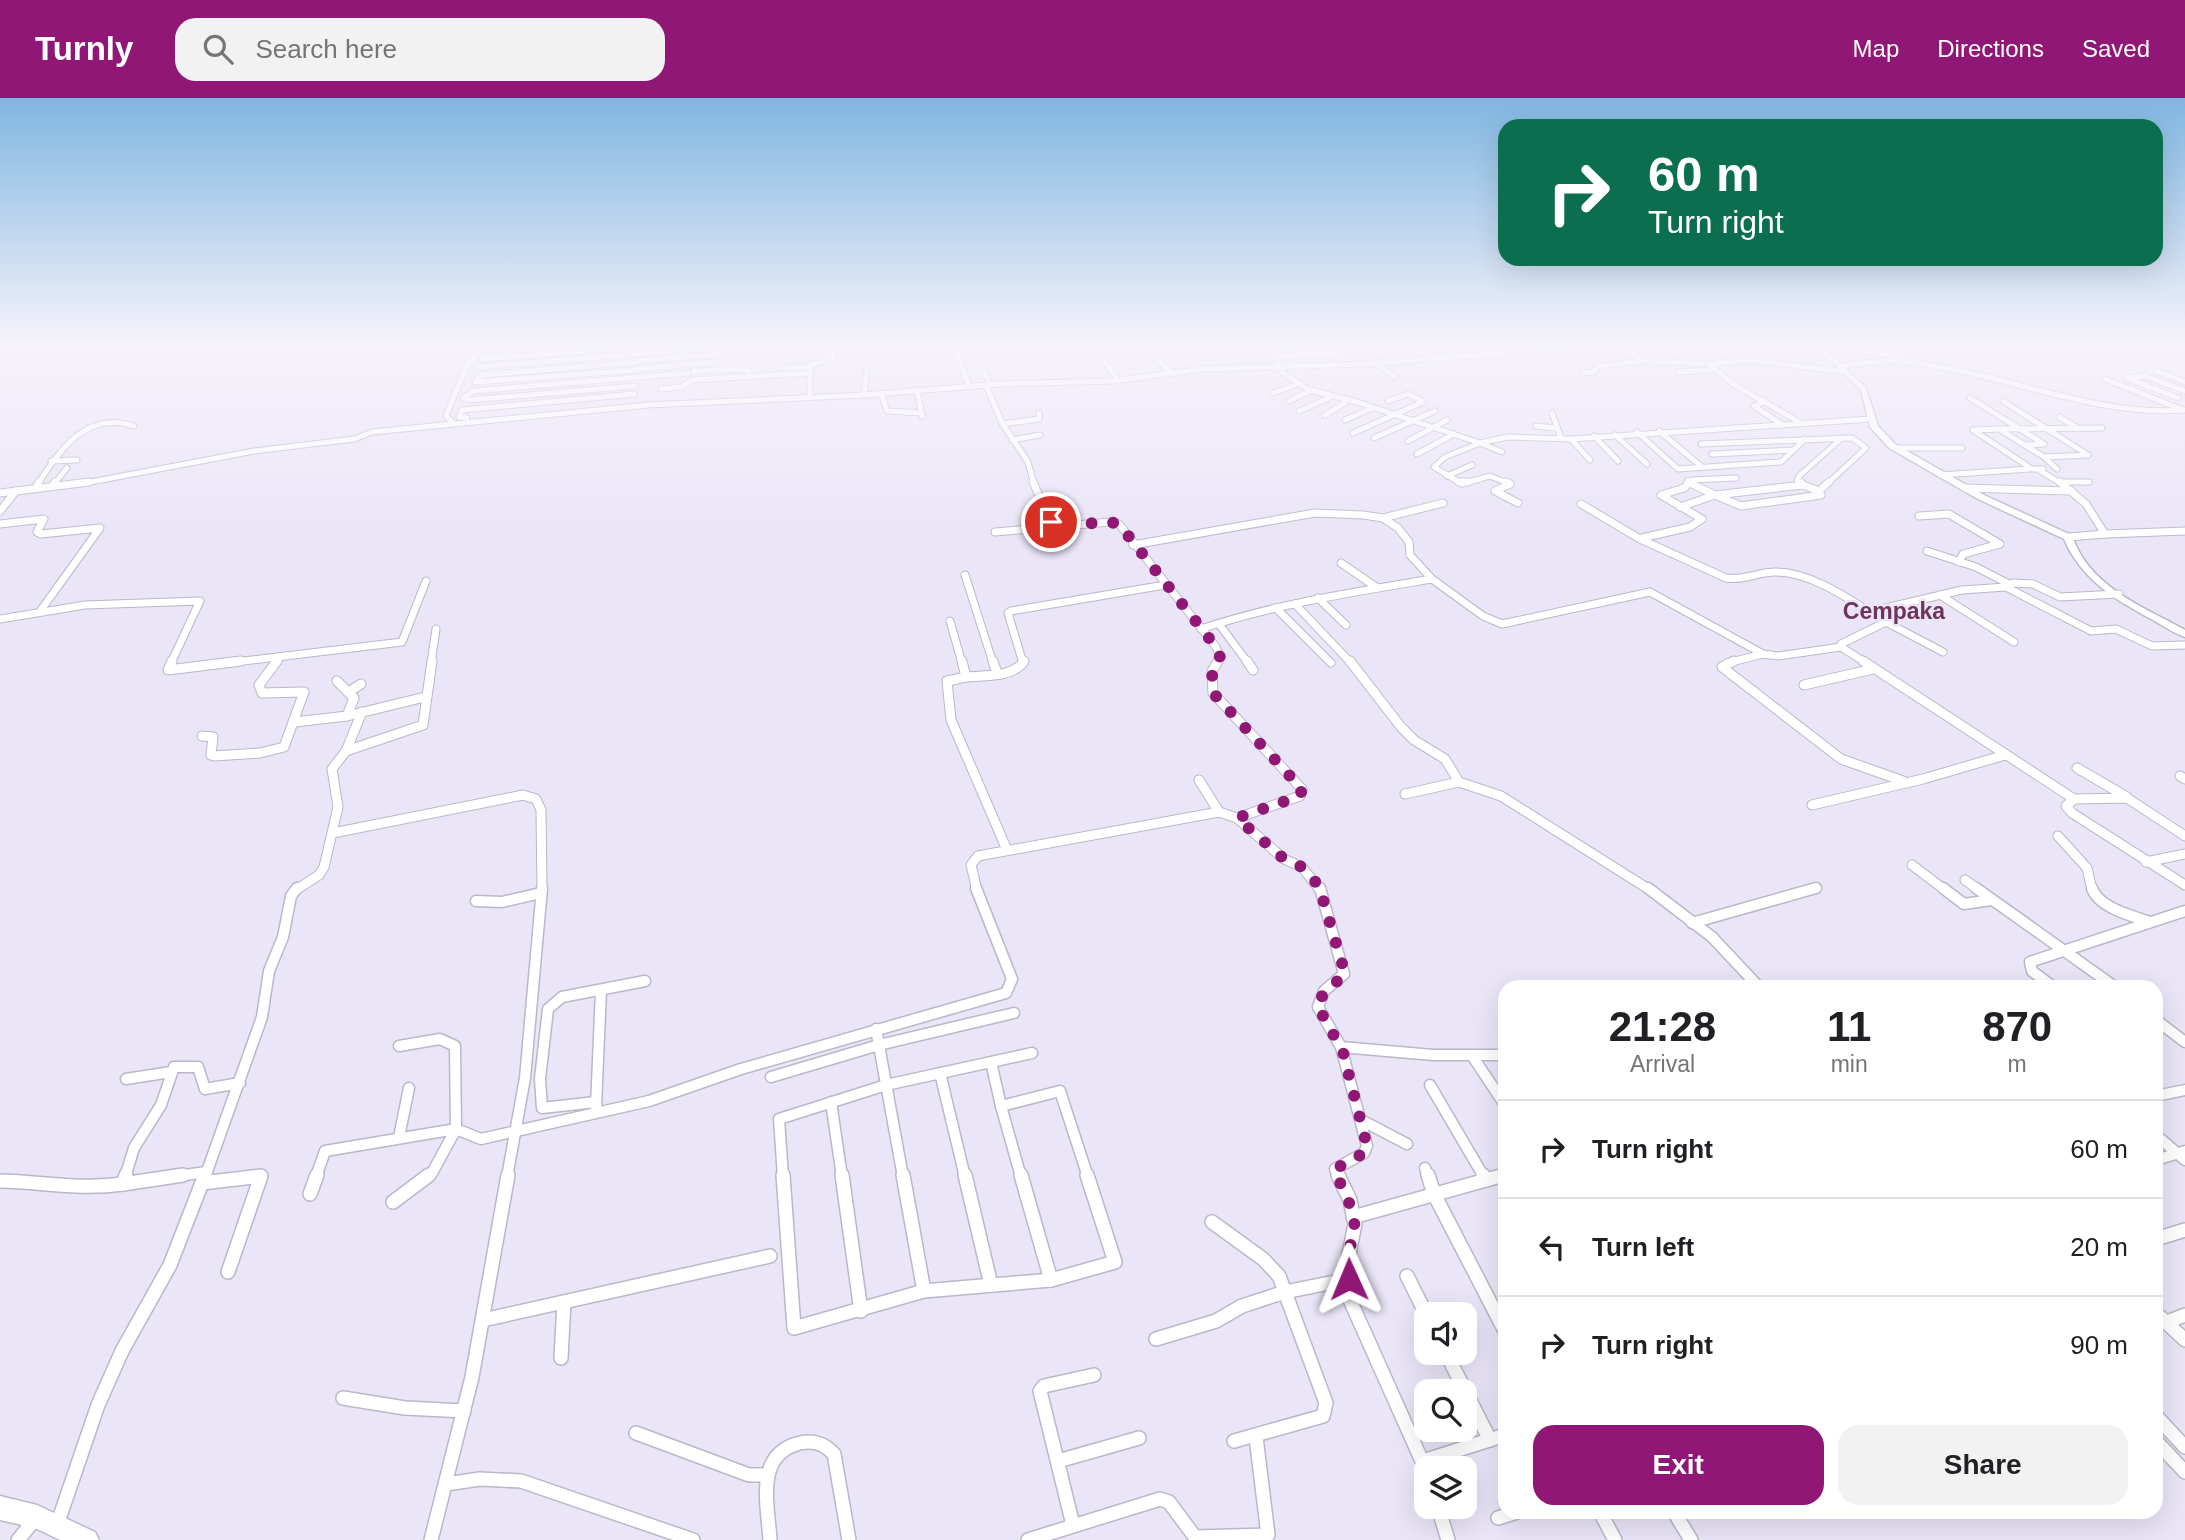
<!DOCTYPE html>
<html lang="en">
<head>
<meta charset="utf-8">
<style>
  :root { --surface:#fff; --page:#f2f2f2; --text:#202124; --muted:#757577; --line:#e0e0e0; --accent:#901775 }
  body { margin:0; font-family:Arial,sans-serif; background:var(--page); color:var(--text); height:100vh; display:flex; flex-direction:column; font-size:26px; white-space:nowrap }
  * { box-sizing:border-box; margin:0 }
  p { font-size:23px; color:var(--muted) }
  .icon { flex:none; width:38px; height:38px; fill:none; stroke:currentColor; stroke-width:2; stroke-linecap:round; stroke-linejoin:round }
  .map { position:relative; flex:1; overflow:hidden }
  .drawer { position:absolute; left:1498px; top:882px; width:665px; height:539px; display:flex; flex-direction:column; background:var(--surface); border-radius:21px; box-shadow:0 7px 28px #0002 }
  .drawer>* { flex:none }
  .top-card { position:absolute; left:1498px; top:21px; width:665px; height:147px; border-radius:21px; box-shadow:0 7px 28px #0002; background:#0b6e4f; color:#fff; overflow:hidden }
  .buttons { position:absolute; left:1414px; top:1204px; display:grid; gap:14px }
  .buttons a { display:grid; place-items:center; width:63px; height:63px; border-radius:14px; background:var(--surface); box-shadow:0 7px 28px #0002; font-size:35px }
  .pin { position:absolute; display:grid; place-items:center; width:60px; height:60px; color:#fff; margin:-30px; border:4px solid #fff; border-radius:50%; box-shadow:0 2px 7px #0007 }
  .me { position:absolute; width:77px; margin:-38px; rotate:359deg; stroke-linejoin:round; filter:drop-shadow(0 0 5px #0008) }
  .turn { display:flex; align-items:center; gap:24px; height:147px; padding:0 35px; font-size:32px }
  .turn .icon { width:91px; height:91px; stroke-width:2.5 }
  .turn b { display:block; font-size:49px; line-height:60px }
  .eta { display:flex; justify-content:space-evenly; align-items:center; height:119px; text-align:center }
  .eta b { font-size:42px; font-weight:700; line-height:49px }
  .cta { display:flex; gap:14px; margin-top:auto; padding:14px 35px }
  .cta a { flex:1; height:80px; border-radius:21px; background:var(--accent); color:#fff; font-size:28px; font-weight:700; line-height:80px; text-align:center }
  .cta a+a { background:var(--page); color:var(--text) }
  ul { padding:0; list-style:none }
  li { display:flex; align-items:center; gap:21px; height:98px; padding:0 35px; border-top:2px solid var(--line) }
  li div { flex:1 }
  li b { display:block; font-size:26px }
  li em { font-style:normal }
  header { display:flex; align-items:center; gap:42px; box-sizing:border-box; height:98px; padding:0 35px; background:var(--accent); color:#fff }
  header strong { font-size:33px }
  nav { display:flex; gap:38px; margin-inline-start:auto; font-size:24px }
  .search { width:490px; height:63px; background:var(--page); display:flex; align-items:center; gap:18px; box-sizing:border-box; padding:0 24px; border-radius:21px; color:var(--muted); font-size:26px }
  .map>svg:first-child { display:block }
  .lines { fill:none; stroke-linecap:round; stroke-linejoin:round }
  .street-far4-casing { stroke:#bbb7c8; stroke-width:7 }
  .street-far3-casing { stroke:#bbb7c8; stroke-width:9 }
  .street-far2-casing { stroke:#bbb7c8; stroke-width:11 }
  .street-far1-casing { stroke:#bbb7c8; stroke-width:13 }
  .street-casing { stroke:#bbb7c8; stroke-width:16 }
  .secondary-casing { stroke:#bbb7c8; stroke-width:3 }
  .primary-casing { stroke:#bbb7c8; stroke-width:3 }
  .street-far4 { stroke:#fff; stroke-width:5 }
  .street-far3 { stroke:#fff; stroke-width:7 }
  .street-far2 { stroke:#fff; stroke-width:9 }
  .street-far1 { stroke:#fff; stroke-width:10 }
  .street { stroke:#fff; stroke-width:13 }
  .secondary { fill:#fff; fill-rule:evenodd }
  .primary { fill:#fff; fill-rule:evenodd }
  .route { stroke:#901775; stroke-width:12; stroke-dasharray:0 21.6 }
  .labels { text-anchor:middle; stroke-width:5; stroke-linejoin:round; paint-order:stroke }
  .far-quarter-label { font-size:23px; font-weight:bold; fill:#6e345e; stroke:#eae5f7 }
</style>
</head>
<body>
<header>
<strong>Turnly</strong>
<div class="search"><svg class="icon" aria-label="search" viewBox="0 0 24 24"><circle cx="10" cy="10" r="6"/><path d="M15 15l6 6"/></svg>Search here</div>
<nav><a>Map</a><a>Directions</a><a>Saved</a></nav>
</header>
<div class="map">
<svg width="2185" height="1442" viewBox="0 0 2185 1442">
  <rect width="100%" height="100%" fill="#eae5f7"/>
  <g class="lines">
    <defs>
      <g id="street-far4">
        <polyline points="954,244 969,288"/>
        <polyline points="1269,244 1282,274 1307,291 1357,304 1480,345 1508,339 1571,341 1871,321"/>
        <polyline points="1375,244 1377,246"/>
        <polyline points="1458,244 1474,259"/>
        <polyline points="906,249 955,246"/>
        <polyline points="512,251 602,244"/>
        <polyline points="1274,251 1331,248"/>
        <polyline points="1573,251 1588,258"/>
        <polyline points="1867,253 1898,258"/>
        <polyline points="1277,258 1341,255"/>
        <polyline points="482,261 698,244"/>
        <polyline points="1157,262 1174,276"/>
        <polyline points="637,263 720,256"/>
        <polyline points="1105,264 1119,283"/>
        <polyline points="1377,265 1395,279"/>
        <polyline points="1709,266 1733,286 1801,325"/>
        <polyline points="809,268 833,260 834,244"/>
        <path d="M1839,268C1858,266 1879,262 1898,263C1991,270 2093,320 2185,312"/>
        <polyline points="478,269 719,249"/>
        <polyline points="786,270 810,269 810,299"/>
        <polyline points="636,271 713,264"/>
        <polyline points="636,272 475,284 482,277 637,264"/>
        <polyline points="694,273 742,271 749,273 749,279"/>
        <polyline points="985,273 989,287"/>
        <polyline points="2157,273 2185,284"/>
        <polyline points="1678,274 1713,272"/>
        <polyline points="1583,275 1594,274 1597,268 1644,263"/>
        <polyline points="2105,281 2183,312"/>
        <polyline points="986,287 1002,325 1028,364 1034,386"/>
        <polyline points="635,288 470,302 463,300 473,293 688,275"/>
        <polyline points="661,291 682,289 691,282 810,275"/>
        <polyline points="917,292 922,318"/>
        <polyline points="881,295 887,313 922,315"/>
        <polyline points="1274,295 1299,285"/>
        <polyline points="864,297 867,270"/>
        <polyline points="1970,300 2044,346 2025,347"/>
        <polyline points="2178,300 2127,280 2145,278 2185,293"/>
        <polyline points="1289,303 1312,292"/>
        <polyline points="1765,303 1754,308 1783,327"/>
        <polyline points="2003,303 2088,357"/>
        <polyline points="1299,313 1329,300"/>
        <polyline points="1552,315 1561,340"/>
        <polyline points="1325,317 1345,305"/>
        <polyline points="2059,319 2076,329"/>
        <polyline points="467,320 459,319 462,312 634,296"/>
        <polyline points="1345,322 1372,310"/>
        <polyline points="453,325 446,318 466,269 486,244"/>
        <polyline points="1002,326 1039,321 1039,315"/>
        <polyline points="1536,328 1556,330"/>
        <polyline points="1999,331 2102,330"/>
        <polyline points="1973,332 1999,331 2044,359 2057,371"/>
        <polyline points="1973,332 2032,371 2043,371"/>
        <polyline points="1659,333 1702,369"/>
        <polyline points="1637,334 1678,371 1781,364 1805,341"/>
        <polyline points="1353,335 1423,304 1408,296 1388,303"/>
        <polyline points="1615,337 1647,366"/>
        <polyline points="1594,338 1618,363"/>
        <polyline points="1374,340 1435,313"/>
        <polyline points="1571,341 1590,362"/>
        <polyline points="1012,342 1040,337"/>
        <polyline points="1408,343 1447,322"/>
        <polyline points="1701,346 1852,340 1866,350 1827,386"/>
        <polyline points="1895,350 1962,350"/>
        <polyline points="1417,356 1454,336"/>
        <polyline points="1712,356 1794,352"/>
        <polyline points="2044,359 2088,357"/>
        <polyline points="51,363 77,362"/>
        <polyline points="2039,372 2062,386"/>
        <polyline points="1940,377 2030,371"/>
        <polyline points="1447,378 1472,367"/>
        <polyline points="1688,384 1692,386"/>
        <polyline points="2060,384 2089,384"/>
        <path d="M38,386C59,352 87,312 134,328"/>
        <polyline points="54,386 67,370"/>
        <polyline points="80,386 254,353 354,341 372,334 648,307 864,297 1000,286 1113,283 1202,271 1364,266 1591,248 1622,249 1644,263 1709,266 1751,262 1846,274"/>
        <polyline points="1462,386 1434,369 1445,359 1480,345 1502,354"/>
        <polyline points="1462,386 1490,378 1510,386"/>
        <polyline points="1688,386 1692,382 1736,380"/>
        <polyline points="1802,386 1797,382 1799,378 1842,340"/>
      </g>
      <g id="street-far3">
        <polyline points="1033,384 1053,428"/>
        <polyline points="1459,384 1468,384"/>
        <polyline points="1506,384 1510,386"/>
        <polyline points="1800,384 1803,387"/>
        <polyline points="2060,384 2086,406 2105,436 2068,439"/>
        <polyline points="1510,386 1495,393 1518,405"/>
        <polyline points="53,387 55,384"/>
        <polygon points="1803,387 1819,393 1821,397 1741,408 1715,397"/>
        <polyline points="36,389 39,384"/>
        <polyline points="1965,390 2072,393"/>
        <polyline points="1819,393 1829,384"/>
        <polyline points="0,395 89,384"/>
        <polyline points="1680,409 1715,397 1688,384"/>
        <polyline points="0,413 16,393"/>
        <polyline points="1919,418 1949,416 2000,446 1963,456 1959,464"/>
        <polyline points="1383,420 1443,405"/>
        <polyline points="0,426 44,421 37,434 41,436 100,430 41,512"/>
        <polyline points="995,434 1110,424 1119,426 1216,549 1220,559 1217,565"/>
        <polyline points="2105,436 2185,433"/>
        <polyline points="1642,440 1690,429 1702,421 1661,397 1684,390 1690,384"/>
        <polyline points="1133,447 1315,415 1363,417 1383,420 1398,430 1409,444 1410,457 1432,481"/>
        <polyline points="1927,453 1976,469 2009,486"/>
        <polyline points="1341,465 1376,489"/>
        <polyline points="965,477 993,565"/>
        <polyline points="2006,489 2091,533 2116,531 2152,548 2185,547"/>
        <polyline points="1940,497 2014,544"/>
        <polyline points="1318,500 1346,527"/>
        <polyline points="1295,506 1351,565"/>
        <polyline points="1276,510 1331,565"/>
        <polyline points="1869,514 1962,492 2006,489 2013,485 2033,486 2060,499 2119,496"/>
        <polyline points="0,521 85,507 200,503 171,565"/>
        <polyline points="950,523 962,565"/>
        <polyline points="1886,524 1943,554"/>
        <polyline points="1219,526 1248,565"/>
        <path d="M1201,531C1276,506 1354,494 1432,481L1483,518L1502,526L1650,494L1763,556L1778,558L1841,549V546L1886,524C1854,505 1814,474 1775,474C1758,474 1743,483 1726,480L1640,441L1581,406"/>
        <polyline points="1841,549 1866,565"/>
        <polyline points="226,565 402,544 426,483"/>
        <polyline points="275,565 280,559"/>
        <polyline points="431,565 436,531"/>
        <polyline points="1023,565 1008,515 1011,513 1165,487"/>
        <polyline points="1727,565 1763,556"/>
      </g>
      <g id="street-far2">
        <polyline points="172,563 168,572 241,563"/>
        <path d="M962,563L966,579C984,577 1013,580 1024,563"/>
        <polyline points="993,563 997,575"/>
        <polyline points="1247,563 1253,572"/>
        <polyline points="1350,563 1401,629 1414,642 1445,661 1459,684 1501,698 1650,792"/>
        <polyline points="1734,563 1722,569 1841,661 1903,683"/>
        <polyline points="1863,563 2074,701 2127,700 2185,738"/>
        <polyline points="966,579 947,583 951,622 1007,752"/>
        <polyline points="337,583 354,600 347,618"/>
        <polyline points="1804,587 1873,571"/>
        <polyline points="350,593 361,586"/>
        <polyline points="295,624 347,618 425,599"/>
        <polyline points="202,638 213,639 211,657 214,658 260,655 284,649 304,594 262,595 259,587 277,563"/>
        <polyline points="346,653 423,627 432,563"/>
        <polyline points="2077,670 2127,699"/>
        <polyline points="2180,678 2185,681"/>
        <polyline points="1199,682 1219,714"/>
        <polyline points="1405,696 1459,684"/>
        <polyline points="2074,701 2066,708 2072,715 2185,787"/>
        <polyline points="1812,707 1923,681 2005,657"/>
        <polyline points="1237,720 1284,761 1302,769 1320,792"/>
        <polyline points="333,735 523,697 536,701 541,712 542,792"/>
        <polyline points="2058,738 2087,770 2092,792"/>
        <polyline points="2146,764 2185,756"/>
        <polyline points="1912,767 1945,792"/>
        <polyline points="1965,782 1979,792"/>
        <polyline points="296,792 319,777 324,769 338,709 332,671 346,653 362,614"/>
        <polyline points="977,792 971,767 978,758 1219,714 1237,720 1300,698 1302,691 1213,595 1212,573 1218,563"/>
        <polyline points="1809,792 1816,790"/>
      </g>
      <g id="street-far1">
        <polyline points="1320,790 1344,876 1324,893 1318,909 1341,949"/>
        <polyline points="1648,790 1712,839 1759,889"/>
        <polyline points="1943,790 1964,806 1991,802"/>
        <polyline points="1976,790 2115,889"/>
        <path d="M2092,790C2098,809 2129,817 2147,823"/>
        <polyline points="476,803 502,804 541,795"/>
        <polyline points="1692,825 1816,790"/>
        <polyline points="2053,889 2032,873 2030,864 2185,813"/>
        <polyline points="2156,922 2185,944"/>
        <polyline points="876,931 903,1079"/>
        <polyline points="399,948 440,941 455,948 456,1031 432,1075 426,1079"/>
        <polyline points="1473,959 1505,1007"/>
        <polyline points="991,964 1001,1008"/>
        <polyline points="940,975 965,1079"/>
        <polyline points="771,979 879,947 1014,915"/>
        <polyline points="126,981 171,974"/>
        <polyline points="1430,987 1484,1079"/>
        <polyline points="2156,998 2185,992"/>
        <polyline points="596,1004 542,1010 540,981 548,911 562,899 645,883"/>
        <polyline points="831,1004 842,1079"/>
        <polyline points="596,1009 601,892"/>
        <polyline points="1363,1023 1407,1046"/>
        <polyline points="2156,1037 2185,1062"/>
        <polyline points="399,1039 409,990"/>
        <polyline points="2156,1062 2185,1053"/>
        <polyline points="1425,1070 1428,1079"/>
        <polyline points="125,1079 134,1050 161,1007 174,969 198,969 205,991 240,985"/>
        <polyline points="171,1079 206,1074"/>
        <polyline points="205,1079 262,919 269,873 283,839 291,798 297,790"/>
        <polyline points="252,1079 261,1079"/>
        <polyline points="316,1079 325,1053 456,1031 481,1041 649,1003 741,971 1006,895 1012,881 976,790"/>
        <polyline points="507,1079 525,980 542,790"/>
        <polyline points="783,1079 779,1021 886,987 1032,955"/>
        <polyline points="1021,1079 1001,1008 1060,993 1088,1079"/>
        <polyline points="1339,1079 1335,1071 1364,1055 1367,1048 1341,949 1433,957 1505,957"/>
        <polyline points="1497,1079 1505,1077"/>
      </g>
      <g id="street">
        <polyline points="126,1077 123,1086 183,1077"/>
        <polyline points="783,1077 794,1230 924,1193 1051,1182"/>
        <polyline points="842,1077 861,1213"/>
        <polyline points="903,1077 924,1193"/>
        <polyline points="965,1077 991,1187"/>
        <polyline points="1021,1077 1051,1182"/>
        <polyline points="1338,1077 1350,1102 1355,1126 1346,1171 1350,1202 1426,1372"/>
        <polyline points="1428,1077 1434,1096 1505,1233"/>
        <polyline points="1483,1077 1486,1082"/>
        <path d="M0,1083C44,1084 80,1092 123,1086"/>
        <polyline points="202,1085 261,1078 228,1174"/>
        <polyline points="310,1096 317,1077"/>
        <polyline points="393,1104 429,1077"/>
        <polyline points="1353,1119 1504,1077"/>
        <polyline points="1212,1124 1263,1161 1279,1178 1326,1305 1323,1318 1234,1343"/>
        <polyline points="2156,1141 2185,1132"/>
        <polyline points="1407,1178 1426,1216"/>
        <polyline points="1051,1182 1115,1164 1087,1077"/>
        <polyline points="2156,1215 2185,1242"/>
        <polyline points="483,1222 770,1158"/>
        <polyline points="2167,1224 2185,1217"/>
        <polyline points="1156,1241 1216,1223 1242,1208 1285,1194 1349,1181"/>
        <polyline points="1446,1255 1490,1342"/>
        <polyline points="561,1260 564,1204"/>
        <polyline points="343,1300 405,1310 464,1313"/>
        <polyline points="2156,1318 2185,1349"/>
        <polyline points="636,1335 749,1377 766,1377"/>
        <polyline points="2156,1343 2185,1374"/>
        <polyline points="1058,1363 1139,1340"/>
        <polyline points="1423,1363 1505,1337"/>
        <polyline points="446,1386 480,1381 521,1383 693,1442"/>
        <polyline points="1438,1409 1448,1442"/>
        <polyline points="1600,1414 1615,1442"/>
        <polyline points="1674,1414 1691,1442"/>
        <polyline points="1498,1420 1517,1414"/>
        <polyline points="57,1427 98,1307 122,1253 170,1167 205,1077"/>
        <polyline points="1073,1427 1040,1293 1044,1288 1094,1277"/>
        <polyline points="18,1442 36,1420"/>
        <polyline points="431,1442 472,1279 508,1077"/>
        <path d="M770,1442C768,1407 754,1356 800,1345C813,1342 825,1346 834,1356L849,1442"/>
        <polyline points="1028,1442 1160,1401 1169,1404 1195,1439 1268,1437 1256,1339"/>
      </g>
      <path id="secondary" d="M1801,244H1808L1829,255L1866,290L1878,328L1895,346L1984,397L2071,437C2075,444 2077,451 2081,457C2103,494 2149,512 2185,532V539C2173,535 2162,527 2151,521C2114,501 2081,481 2064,441L1978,401L1889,350L1870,329L1861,292L1825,257Z"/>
      <polygon id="primary" points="0,1398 37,1407 95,1434 99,1442 60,1442 35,1430 0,1422"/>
    </defs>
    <!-- street-far4 casing -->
    <use href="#street-far4" class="street-far4-casing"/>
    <!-- street-far3 casing -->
    <use href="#street-far3" class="street-far3-casing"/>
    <!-- street-far2 casing -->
    <use href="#street-far2" class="street-far2-casing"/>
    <!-- street-far1 casing -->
    <use href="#street-far1" class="street-far1-casing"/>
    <!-- street casing -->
    <use href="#street" class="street-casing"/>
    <!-- secondary casing -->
    <use href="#secondary" class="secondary-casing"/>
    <!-- primary casing -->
    <use href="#primary" class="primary-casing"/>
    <!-- street-far4 -->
    <use href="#street-far4" class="street-far4"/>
    <!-- street-far3 -->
    <use href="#street-far3" class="street-far3"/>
    <!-- street-far2 -->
    <use href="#street-far2" class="street-far2"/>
    <!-- street-far1 -->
    <use href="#street-far1" class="street-far1"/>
    <!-- street -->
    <use href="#street" class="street"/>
    <!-- secondary -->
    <use href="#secondary" class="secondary"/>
    <!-- primary -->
    <use href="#primary" class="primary"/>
  </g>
  <!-- sky -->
  <linearGradient id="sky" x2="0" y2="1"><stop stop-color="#80b6e1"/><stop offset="0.55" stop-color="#f6f3fb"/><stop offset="1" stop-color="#f6f3fb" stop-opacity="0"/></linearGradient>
  <rect width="2185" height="446" fill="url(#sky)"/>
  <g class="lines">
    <!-- route -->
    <path class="route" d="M1051,424L1053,428L1110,424L1119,426L1216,549L1220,559L1212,573L1213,595L1302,691L1300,698L1237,720L1284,761L1302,769L1319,788L1344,872L1343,879L1324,893L1318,909L1343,954L1367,1048L1364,1055L1335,1071C1340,1089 1351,1103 1354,1122C1357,1142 1341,1158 1349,1181"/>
  </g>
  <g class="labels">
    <!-- far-quarter labels -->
    <g class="far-quarter-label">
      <text x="1894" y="521">Cempaka</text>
    </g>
  </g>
</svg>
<div class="buttons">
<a><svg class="icon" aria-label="sound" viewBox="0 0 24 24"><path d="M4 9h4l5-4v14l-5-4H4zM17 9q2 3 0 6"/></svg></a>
<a><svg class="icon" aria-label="search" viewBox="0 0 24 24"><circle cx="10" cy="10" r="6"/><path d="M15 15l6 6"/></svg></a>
<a><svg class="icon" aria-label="layers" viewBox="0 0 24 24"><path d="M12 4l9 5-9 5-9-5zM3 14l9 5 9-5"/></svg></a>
</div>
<div class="pin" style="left:1051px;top:424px;background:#d93025"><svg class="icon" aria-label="arrive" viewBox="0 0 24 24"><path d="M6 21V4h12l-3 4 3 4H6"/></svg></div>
<svg class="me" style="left:1349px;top:1181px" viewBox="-20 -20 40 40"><path d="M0-17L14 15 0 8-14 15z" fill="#901775" stroke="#fff" stroke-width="4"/></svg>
<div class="top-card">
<div class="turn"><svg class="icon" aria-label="right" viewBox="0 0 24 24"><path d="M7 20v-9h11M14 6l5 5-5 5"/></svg><div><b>60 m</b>Turn right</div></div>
</div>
<section class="drawer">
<div class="eta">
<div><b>21:28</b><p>Arrival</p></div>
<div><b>11</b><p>min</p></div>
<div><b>870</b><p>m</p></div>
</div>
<ul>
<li><svg class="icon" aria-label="right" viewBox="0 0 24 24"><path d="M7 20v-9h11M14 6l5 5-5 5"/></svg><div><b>Turn right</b></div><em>60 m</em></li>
<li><svg class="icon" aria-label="left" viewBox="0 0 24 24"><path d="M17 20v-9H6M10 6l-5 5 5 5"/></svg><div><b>Turn left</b></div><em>20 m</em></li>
<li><svg class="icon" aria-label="right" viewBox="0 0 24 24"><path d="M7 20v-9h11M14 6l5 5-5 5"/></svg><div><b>Turn right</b></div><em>90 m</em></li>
</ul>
<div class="cta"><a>Exit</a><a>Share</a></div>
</section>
</div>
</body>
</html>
